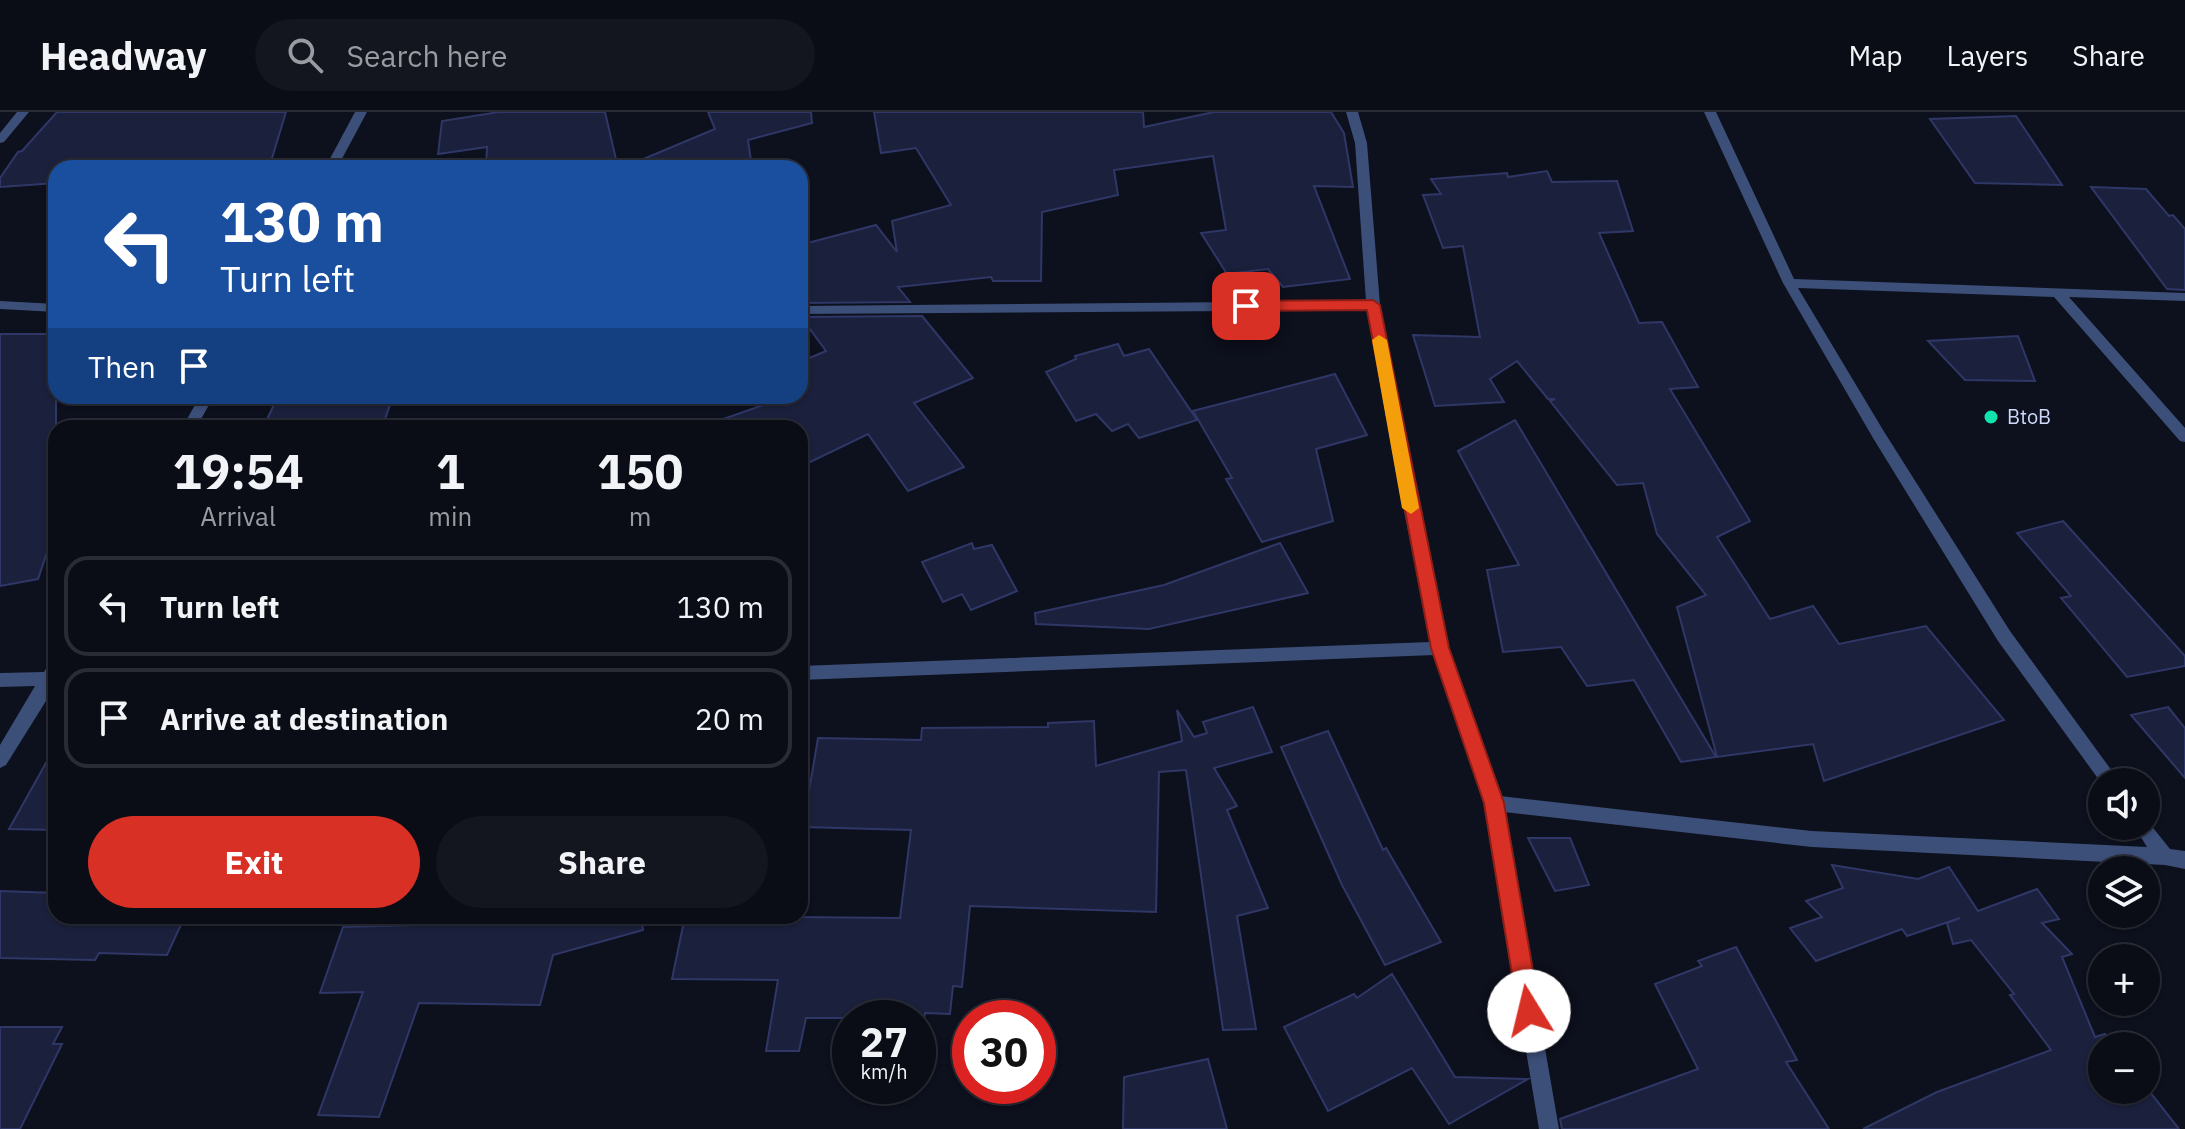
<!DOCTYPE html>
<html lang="en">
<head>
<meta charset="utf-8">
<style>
  :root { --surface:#0a0c16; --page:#13151f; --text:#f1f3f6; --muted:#999ba1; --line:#2a2c35; --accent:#d93025 }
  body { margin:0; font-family:"IBM Plex Sans",sans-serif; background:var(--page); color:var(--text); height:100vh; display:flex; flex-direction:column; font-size:30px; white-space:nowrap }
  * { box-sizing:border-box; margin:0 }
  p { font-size:26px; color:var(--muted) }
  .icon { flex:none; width:44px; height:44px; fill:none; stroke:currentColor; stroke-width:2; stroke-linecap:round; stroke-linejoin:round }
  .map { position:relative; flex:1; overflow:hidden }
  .drawer { position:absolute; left:48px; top:308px; width:760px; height:504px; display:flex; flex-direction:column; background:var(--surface); border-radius:24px; box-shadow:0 2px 6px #0004,0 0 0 2px var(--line) }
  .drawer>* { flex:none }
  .banner { position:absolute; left:48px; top:48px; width:760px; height:244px; border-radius:24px; box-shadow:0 2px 6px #0004,0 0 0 2px var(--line); background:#1a4fa0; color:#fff; overflow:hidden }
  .buttons { position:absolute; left:2088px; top:656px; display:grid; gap:16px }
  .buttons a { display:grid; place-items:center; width:72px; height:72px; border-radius:50%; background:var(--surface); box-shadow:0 2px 6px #0004,0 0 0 2px var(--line); font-size:40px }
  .speed { position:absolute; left:832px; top:888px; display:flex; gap:16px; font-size:40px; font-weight:700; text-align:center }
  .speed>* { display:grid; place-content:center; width:104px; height:104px; border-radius:50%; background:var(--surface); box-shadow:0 2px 6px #0004,0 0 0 2px var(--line); line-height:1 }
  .speed small { font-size:20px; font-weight:400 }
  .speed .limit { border:12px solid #d22; background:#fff; color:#111 }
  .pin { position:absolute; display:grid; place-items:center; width:68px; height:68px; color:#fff; margin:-34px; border-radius:16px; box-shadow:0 4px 12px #0006 }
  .me { position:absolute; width:88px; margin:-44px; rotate:351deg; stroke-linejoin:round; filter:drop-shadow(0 0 6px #0008) }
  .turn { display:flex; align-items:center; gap:28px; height:168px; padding:0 40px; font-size:36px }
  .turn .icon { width:104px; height:104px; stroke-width:2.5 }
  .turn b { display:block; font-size:56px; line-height:68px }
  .then { display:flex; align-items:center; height:76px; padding:0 40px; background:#0003; gap:16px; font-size:30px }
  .eta { display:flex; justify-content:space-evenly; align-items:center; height:136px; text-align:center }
  .eta b { font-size:48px; font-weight:700; line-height:56px }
  .action { display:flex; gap:16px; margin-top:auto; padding:16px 40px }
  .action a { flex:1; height:92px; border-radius:48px; background:var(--accent); color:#fff; font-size:32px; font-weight:700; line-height:92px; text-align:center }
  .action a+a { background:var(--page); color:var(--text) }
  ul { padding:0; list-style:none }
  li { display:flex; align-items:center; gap:24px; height:100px; margin:0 16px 12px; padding:0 24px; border:4px solid var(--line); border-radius:24px }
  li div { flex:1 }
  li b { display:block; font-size:30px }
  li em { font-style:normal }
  header { display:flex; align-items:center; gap:48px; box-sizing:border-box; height:112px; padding:0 40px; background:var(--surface); border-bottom:2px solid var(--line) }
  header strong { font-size:38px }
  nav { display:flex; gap:44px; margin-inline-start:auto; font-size:28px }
  .search { width:560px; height:72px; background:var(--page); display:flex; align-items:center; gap:20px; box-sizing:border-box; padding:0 28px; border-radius:44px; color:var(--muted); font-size:30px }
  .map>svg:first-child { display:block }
  .building { fill:#1b203c; stroke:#2f3767; stroke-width:2 }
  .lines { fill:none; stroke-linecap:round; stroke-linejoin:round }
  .street { fill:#3c4f79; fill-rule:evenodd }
  .route { fill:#d93025; stroke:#8d1f18; stroke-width:2 }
  .slow { fill:#f59e0b }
  .poi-dot { fill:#11e3ae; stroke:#0d101d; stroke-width:3 }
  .labels { text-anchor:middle; stroke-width:8; stroke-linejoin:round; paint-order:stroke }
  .poi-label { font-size:20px; fill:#cdd8fb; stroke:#0d101d; text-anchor:start }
</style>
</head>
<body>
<header>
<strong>Headway</strong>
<div class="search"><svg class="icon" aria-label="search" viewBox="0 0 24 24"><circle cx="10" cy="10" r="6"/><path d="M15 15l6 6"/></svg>Search here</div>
<nav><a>Map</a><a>Layers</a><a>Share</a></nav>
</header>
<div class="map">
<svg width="2185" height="1017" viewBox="0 0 2185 1017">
  <rect width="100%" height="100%" fill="#0d101d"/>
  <!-- building -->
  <g class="building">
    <polygon points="57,0 286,0 269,56 56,56 56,71 0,75 0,66 18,40 22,39"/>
    <polygon points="499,0 605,0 618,56 486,56 487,35 438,42 442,9"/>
    <polygon points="708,0 811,0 812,11 748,28 752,56 622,56 715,17"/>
    <polygon points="874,0 1143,0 1144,15 1214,0 1331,0 1344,21 1353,75 1314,74 1350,167 1283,175 1268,157 1227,162 1201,121 1226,118 1213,44 1114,58 1118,83 1042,100 1041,169 993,169 991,165 898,175 910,190 800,191 800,133 876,113 897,140 892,109 951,93 916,36 881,41"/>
    <polygon points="2016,4 2062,73 1975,71 1930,7"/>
    <polygon points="1547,59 1552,70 1617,69 1633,119 1599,121 1639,211 1662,210 1698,275 1670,277 1750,409 1717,425 1770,507 1813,494 1839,532 1926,514 2004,608 1824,669 1813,632 1717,645 1677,495 1706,483 1657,422 1643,371 1617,373 1550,289 1555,287 1548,287 1517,249 1490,267 1504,290 1435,294 1413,223 1480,225 1463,134 1443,136 1423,83 1441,82 1431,67 1507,61 1508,65"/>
    <polygon points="2091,75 2146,77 2169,104 2173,103 2185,117 2185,178 2167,177"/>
    <polygon points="922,204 973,266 914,291 964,355 908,379 868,322 800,355 800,316 713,316 712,311 789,284 800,284 800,250 826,239 801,205"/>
    <polygon points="0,222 56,222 56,414 38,467 0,474"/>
    <polygon points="2018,224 2035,269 1965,268 1928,229"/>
    <polygon points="1118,232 1124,244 1149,237 1197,308 1139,326 1128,312 1112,319 1096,302 1076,309 1046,260 1076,247 1075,244"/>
    <polygon points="1335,262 1367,323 1316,337 1333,409 1262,430 1226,367 1232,366 1193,299"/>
    <polygon points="278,284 393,284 382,316 263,316"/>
    <polygon points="1515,308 1655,543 1716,645 1681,650 1634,568 1587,574 1561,535 1503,540 1487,458 1519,453 1458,339"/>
    <polygon points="2063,409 2185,544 2185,554 2127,565 2061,486 2071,484 2017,421"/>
    <polygon points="972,431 974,437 992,433 1017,479 971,498 962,482 943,490 922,450"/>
    <polygon points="1280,431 1308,481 1149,517 1036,512 1035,501 1164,473"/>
    <polygon points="1253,595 1272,640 1214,656 1237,694 1227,698 1268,796 1237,804 1256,917 1223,918 1186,658 1159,660 1156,800 970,794 962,875 953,874 950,902 925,901 924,906 806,906 799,939 766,939 778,868 672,867 685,804 900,806 911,718 803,715 818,626 921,628 922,616 1048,615 1048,611 1094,609 1096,654 1182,629 1177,598 1194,625 1207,621 1203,610"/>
    <polygon points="2168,595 2185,616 2185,666 2131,603"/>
    <polygon points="1328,619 1383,738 1386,736 1441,830 1385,853 1342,773 1281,635"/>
    <polygon points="56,633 56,718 9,717"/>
    <polygon points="1528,726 1570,726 1589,773 1555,779"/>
    <polygon points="1832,753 1918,767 1949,755 1978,799 2037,777 2059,807 2042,811 2072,842 2062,845 2095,925 2105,922 2115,934 2102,934 2102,978 2146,978 2146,975 2179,1017 1863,1017 1937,980 2051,938 2010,883 2014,882 1971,828 1953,832 1947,811 1960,806 1907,824 1902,817 1816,849 1790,816 1822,805 1806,789 1843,776"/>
    <polygon points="0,779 56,781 56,804 185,804 167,843 99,841 95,848 0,846"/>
    <polygon points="455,804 497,804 496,810 641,804 643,818 553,843 540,893 419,891 379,1005 318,1003 363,880 320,881 343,815 453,812"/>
    <polygon points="1736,835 1797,948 1786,950 1829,1017 1562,1017 1560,1007 1698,957 1655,872 1702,854 1698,849"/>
    <polygon points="1392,862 1455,965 1528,967 1449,1012 1412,956 1328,999 1284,915 1354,882 1357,886"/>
    <polygon points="0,915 62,915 53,932 62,932 20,1017 0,1017"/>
    <polygon points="1208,947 1227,1017 1123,1017 1124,965"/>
  </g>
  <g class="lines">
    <!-- street -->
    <g class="street">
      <polygon points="17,0 29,0 4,30 0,31 0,21"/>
      <polygon points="355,0 367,0 337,56 325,56"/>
      <polygon points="1346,0 1358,0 1367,31 1380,193 1409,355 1448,536 1500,684 1812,719 2147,735 2134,714 2146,714 2146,707 2170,737 2185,739 2185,757 2165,753 1812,735 1504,700 1559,1017 1539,1017 1485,691 1434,543 800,568 800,554 1431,530 1395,355 1367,198 800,202 800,194 1366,189 1355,31"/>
      <polygon points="1704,0 1716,0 1794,167 2185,181 2185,189 2069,185 2185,316 2185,330 2180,329 2054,185 1798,176 1883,318 2010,519 2120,670 2102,672 1998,529 1873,326 1783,171"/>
      <polygon points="0,189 56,192 56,200 0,197"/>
      <polygon points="200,284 214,284 196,316 182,316"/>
      <polygon points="56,548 56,573 6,653 0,656 0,633 35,574 0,575 0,561 44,560 50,550"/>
    </g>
  </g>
  <!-- route -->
  <polygon class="route" points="1373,188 1380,193 1449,536 1504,691 1540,899 1537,906 1529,910 1521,906 1518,899 1484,691 1431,536 1367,198 1246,199 1238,194 1246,189"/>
  <!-- slow -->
  <polygon class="slow" points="1379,223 1387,228 1419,396 1411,402 1402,396 1372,228"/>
  <!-- markers -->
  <circle class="poi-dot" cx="1991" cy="305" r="8"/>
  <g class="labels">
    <!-- poi labels -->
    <g class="poi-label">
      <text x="2007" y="312">BtoB</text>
    </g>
  </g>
</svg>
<div class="buttons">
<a><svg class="icon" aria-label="sound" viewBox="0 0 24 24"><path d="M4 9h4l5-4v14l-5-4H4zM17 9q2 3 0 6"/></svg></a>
<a><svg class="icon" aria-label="layers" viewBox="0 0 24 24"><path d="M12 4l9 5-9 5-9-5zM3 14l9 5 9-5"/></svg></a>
<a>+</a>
<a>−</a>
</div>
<div class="speed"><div>27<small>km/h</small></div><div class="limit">30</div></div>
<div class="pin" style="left:1246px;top:194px;background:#d93025"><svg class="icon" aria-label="arrive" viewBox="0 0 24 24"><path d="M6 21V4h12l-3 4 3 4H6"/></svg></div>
<svg class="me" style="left:1529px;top:899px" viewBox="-20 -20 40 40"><circle r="19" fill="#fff"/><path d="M0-13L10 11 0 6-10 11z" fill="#d93025"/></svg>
<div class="banner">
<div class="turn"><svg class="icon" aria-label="left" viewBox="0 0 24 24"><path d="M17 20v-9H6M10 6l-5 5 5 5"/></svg><div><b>130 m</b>Turn left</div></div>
<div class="then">Then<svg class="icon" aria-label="arrive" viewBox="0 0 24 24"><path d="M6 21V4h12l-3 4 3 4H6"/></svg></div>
</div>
<section class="drawer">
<div class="eta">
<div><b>19:54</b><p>Arrival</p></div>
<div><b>1</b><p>min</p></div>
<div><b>150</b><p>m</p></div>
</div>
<ul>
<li><svg class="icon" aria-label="left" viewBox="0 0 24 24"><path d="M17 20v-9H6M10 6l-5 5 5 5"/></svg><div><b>Turn left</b></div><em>130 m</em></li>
<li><svg class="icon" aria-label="arrive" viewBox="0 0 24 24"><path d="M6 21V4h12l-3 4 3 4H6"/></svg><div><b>Arrive at destination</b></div><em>20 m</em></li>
</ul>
<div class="action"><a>Exit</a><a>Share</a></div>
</section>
</div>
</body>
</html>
